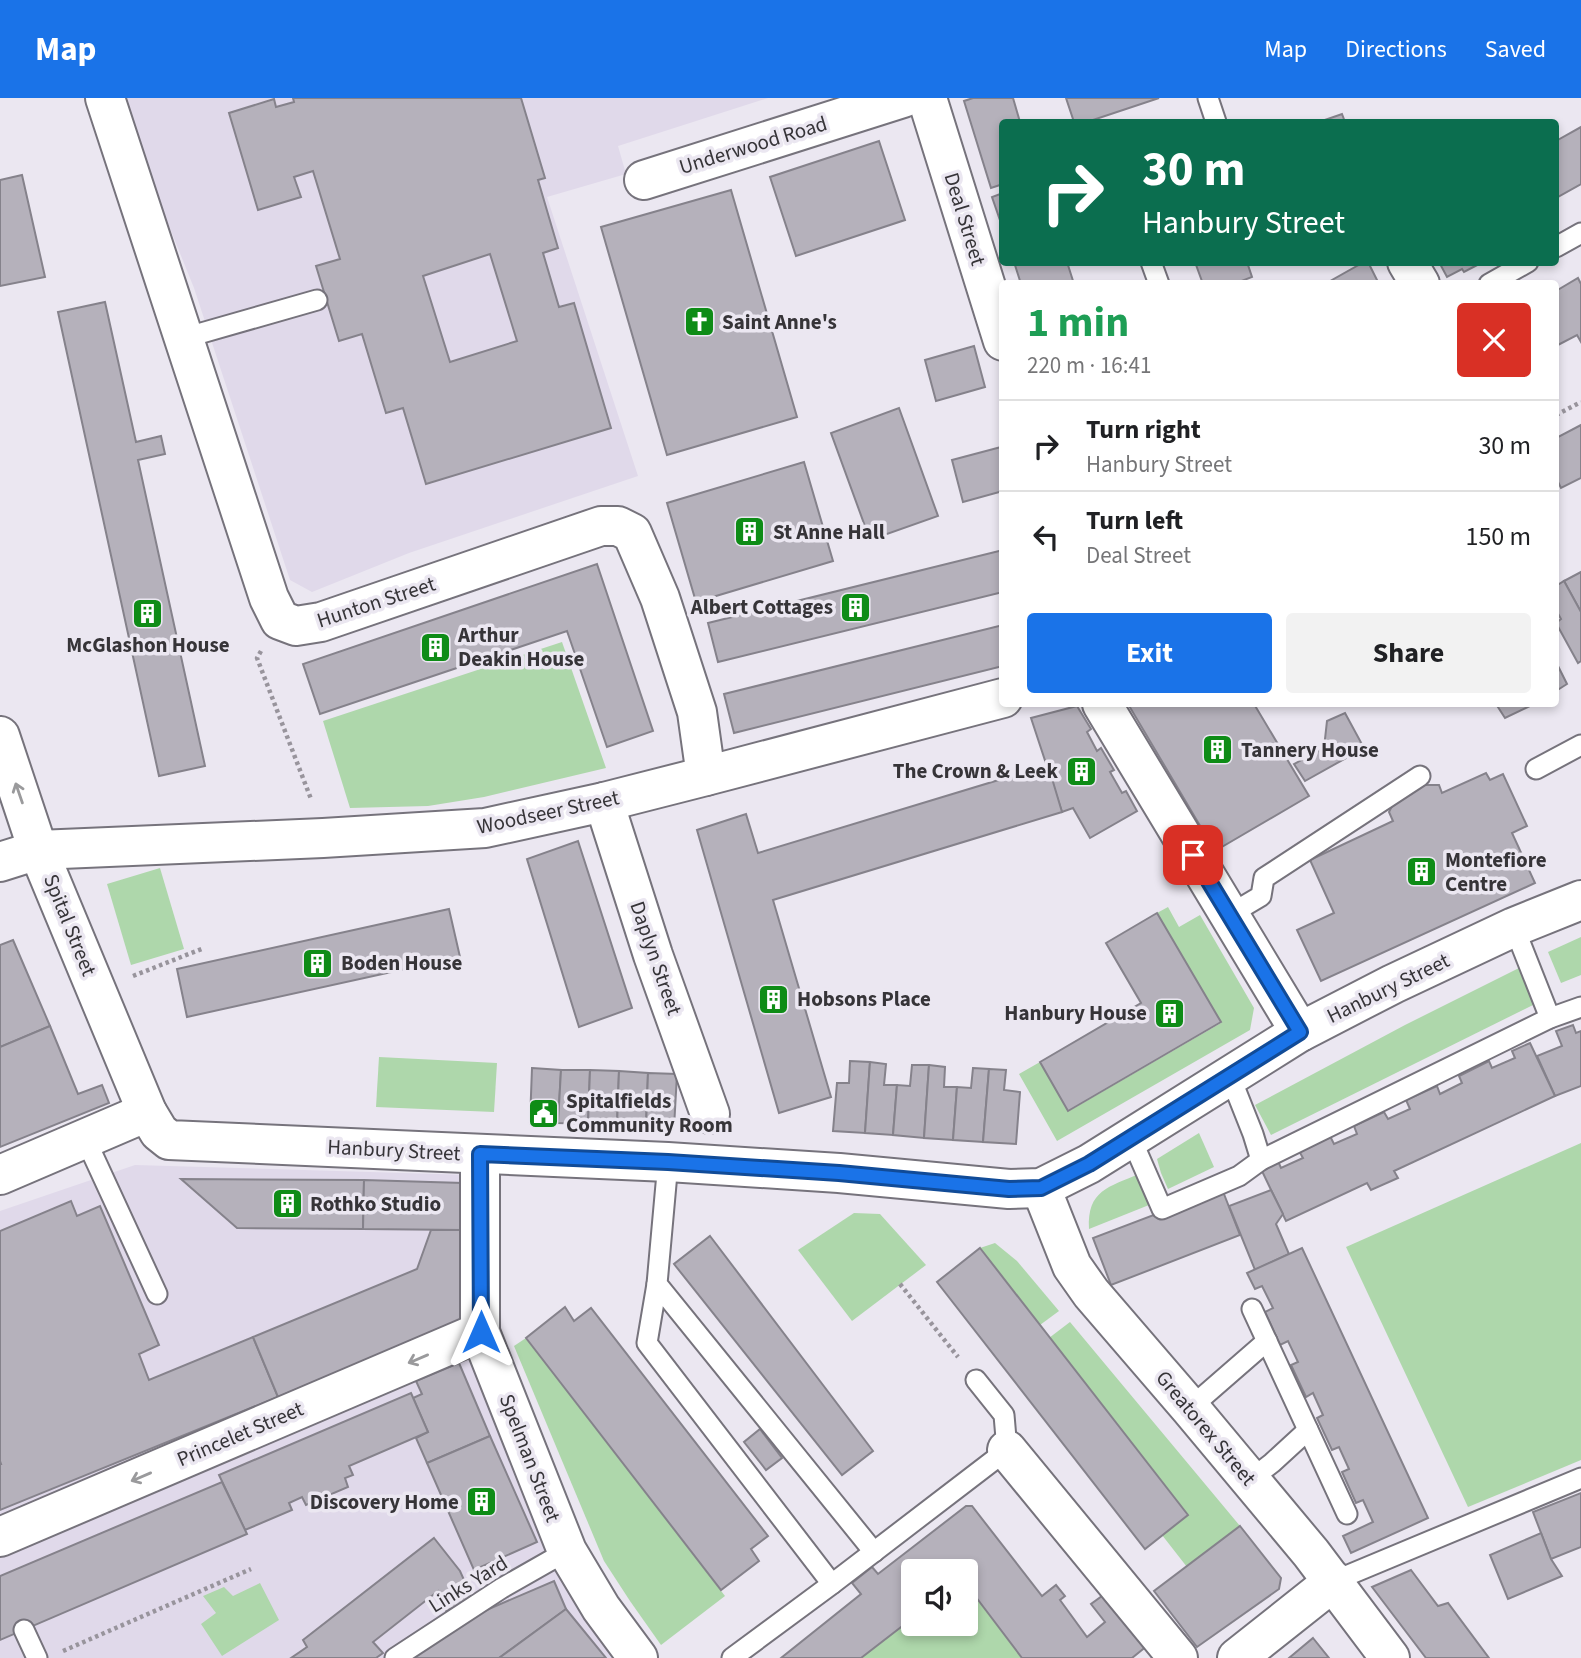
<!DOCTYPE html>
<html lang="en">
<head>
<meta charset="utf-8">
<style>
  :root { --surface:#fff; --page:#f2f2f2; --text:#202124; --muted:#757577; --line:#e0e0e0; --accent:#1a73e8 }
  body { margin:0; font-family:"Source Sans 3",sans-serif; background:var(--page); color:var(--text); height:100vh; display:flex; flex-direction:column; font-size:26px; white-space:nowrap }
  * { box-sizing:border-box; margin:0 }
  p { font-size:23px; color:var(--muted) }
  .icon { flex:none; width:38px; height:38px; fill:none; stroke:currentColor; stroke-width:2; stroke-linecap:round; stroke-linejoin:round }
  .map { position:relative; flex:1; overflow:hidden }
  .drawer { position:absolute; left:999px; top:182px; width:560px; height:427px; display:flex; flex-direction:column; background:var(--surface); border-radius:7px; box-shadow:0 4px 10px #0003 }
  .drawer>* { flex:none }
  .top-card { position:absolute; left:999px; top:21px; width:560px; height:147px; border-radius:7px; box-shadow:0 4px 10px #0003; background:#0b6e4f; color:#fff; overflow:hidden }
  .tools { position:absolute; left:901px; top:1461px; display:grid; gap:14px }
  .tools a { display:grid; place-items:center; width:77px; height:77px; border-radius:7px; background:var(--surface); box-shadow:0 4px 10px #0003; font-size:35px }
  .pin { position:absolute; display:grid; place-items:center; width:60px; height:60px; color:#fff; margin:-30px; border-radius:14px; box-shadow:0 4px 10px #0006 }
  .me { position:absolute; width:77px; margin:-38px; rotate:0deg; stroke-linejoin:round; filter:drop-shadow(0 0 5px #0008) }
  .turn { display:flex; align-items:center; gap:24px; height:147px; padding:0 28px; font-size:32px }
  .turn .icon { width:91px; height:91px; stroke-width:2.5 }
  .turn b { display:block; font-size:49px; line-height:60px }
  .round { display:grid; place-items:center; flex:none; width:74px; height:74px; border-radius:7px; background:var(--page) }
  .overview { display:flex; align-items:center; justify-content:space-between; height:119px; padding:0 28px }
  h1 { font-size:42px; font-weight:700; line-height:52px; color:#1e9e55 }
  .cta { display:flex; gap:14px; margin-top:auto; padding:14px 28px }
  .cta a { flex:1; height:80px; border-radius:7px; background:var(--accent); color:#fff; font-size:28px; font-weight:700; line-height:80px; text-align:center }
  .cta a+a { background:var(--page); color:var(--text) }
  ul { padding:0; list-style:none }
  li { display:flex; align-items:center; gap:21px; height:91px; padding:0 28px; border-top:2px solid var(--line) }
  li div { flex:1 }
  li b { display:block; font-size:26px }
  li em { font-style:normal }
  header { display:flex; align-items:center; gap:42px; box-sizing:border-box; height:98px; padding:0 35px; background:var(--accent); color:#fff }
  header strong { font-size:33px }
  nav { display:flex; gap:38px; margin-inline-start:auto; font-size:24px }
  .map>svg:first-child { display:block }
  .built { fill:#e0d9ea }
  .green { fill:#aed7ab }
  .building { fill:#b5b1bb; stroke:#85828b; stroke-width:2; fill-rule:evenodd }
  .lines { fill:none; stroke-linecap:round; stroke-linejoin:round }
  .lane-casing { stroke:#76737c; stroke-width:23 }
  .street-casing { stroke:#76737c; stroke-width:42 }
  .path { stroke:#98949c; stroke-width:4.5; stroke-dasharray:3.5 3.5; stroke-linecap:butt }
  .lane { stroke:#fff; stroke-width:19 }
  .street { stroke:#fff; stroke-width:38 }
  .oneway { stroke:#9a9a9c }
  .route-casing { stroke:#114b97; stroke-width:18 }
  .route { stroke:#1a73e8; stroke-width:12 }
  .labels { text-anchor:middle; stroke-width:7; stroke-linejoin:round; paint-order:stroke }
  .street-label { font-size:21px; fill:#363438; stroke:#ebe7f1 }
  .poi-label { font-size:21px; font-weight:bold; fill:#363438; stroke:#ebe7f1; text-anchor:start }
</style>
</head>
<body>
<header>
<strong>Map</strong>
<nav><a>Map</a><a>Directions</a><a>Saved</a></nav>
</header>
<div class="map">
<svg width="1581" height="1560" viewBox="0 0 1581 1560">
  <rect width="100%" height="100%" fill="#ebe7f1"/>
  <!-- built -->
  <g class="built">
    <polygon points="123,0 768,0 618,48 626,76 547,99 638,378 409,455 312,494 290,482 194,190 144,66"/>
    <polygon points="135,1067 470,1077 464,1229 619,1560 0,1560 0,1113"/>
  </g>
  <!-- green -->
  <g class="green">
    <polygon points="562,544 606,670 484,699 428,708 350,710 323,623"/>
    <polygon points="160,770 184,851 131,867 107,786"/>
    <polygon points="1168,809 1179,829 1200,817 1254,910 1250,932 1057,1043 1019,976 1040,964 1069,1013 1221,925 1157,815"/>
    <polygon points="1581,839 1581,877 1561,885 1548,854"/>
    <polygon points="1521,869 1537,905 1271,1037 1255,1007 1405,927"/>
    <polygon points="379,959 497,965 494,1014 376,1009"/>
    <polygon points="1199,1035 1214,1069 1168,1091 1161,1075 1157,1061"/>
    <polygon points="1581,1045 1581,1362 1468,1409 1346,1149"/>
    <path d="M1139,1076L1149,1107L1089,1131C1087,1092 1109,1089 1139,1076Z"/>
    <polygon points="854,1115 880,1116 926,1167 852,1223 798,1152"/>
    <polygon points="995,1145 1017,1163 1059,1213 1040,1227 980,1150"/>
    <polygon points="1070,1224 1240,1428 1187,1469 1162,1437 1188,1417 1049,1240"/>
    <polygon points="526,1240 725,1498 661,1547 630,1503 604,1463 514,1248"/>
    <polygon points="260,1485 279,1522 222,1558 201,1526 216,1515 203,1498 224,1489 233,1498"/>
    <polygon points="966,1486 1022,1560 861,1560 913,1519 914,1526 966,1526"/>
  </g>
  <!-- building -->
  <g class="building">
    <path d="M293,0H521L545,80L538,82L558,150L543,155L559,209L574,205L611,330L426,386L403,310L386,315L362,236L339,243L316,168L340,161L313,73L294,79L301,99L258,112L229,15L274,1L276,9L294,4ZM490,156L517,243L450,264L423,178Z"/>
    <polygon points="973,0 1013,0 1020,24 1003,24 1003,86 991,90 964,3"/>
    <polygon points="1066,0 1159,0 1087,24 1074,24"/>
    <polygon points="1342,16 1345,24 1319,24"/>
    <polygon points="1581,29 1581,86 1556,100 1556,43"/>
    <polygon points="879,43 905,122 796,158 770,79"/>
    <polygon points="22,77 45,179 0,188 0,82"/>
    <polygon points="731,92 797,319 667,357 601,129"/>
    <polygon points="1003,95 1003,131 992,99"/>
    <polygon points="1014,164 1067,164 1074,186 1021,186"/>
    <polygon points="1195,164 1251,164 1251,167 1248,167 1252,179 1234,186 1203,186"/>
    <polygon points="1364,164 1368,164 1379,186 1325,186"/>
    <polygon points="1439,164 1483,164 1464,174 1462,171 1447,179"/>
    <polygon points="1578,180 1581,186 1581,244 1577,237 1556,248 1556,193"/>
    <polygon points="105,204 136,344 161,338 165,356 138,362 205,668 159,678 58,214"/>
    <polygon points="974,248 985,289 936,303 925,262"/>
    <polygon points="899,310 938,418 870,442 831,335"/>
    <polygon points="1581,327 1581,380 1561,390 1556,380 1556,340"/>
    <polygon points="1001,349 1003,357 1003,393 963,404 952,362"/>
    <polygon points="804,364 833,463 696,504 667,405"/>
    <polygon points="1003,452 1003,494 718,564 708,525"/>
    <polygon points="597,466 653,633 607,649 567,533 320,616 303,566"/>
    <polygon points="1581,474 1581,514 1564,483"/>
    <polygon points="1564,483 1581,514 1581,563 1578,565 1556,525 1561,521 1556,512 1556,488"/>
    <polygon points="1003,527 1003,568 734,635 724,596"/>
    <polygon points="1556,564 1567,586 1556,593"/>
    <polygon points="1128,606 1254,606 1309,698 1215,753"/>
    <polygon points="1496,606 1534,606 1505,620"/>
    <polygon points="1077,608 1091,631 1087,634 1097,653 1101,650 1114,672 1110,674 1122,695 1126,693 1137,713 1090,740 1073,710 1062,714 1031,620"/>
    <polygon points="1345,615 1364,650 1305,683 1294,666 1324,650 1327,623"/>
    <polygon points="1048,667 1062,714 773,802 831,999 779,1015 697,732 746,716 758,755"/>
    <polygon points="1486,675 1490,682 1503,676 1527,728 1512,735 1535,785 1321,883 1297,832 1334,815 1310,762 1393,723 1389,714 1395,702 1423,687 1439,687 1442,695"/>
    <polygon points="578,743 632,910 579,929 527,761"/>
    <polygon points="449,811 460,859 187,919 177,871"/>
    <polygon points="1157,815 1221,924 1068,1013 1040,964 1141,905 1106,845"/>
    <polygon points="13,842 50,928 0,949 0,847"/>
    <polygon points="1573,927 1576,935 1581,933 1581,988 1555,998 1537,958 1562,948 1556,933"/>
    <polygon points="50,928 78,996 102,987 109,1005 0,1049 0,949"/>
    <polygon points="1530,945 1555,998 1394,1073 1398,1080 1371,1092 1367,1085 1286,1123 1261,1071 1278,1063 1281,1070 1303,1060 1299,1053 1330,1038 1334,1046 1357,1036 1354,1028 1384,1014 1388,1021 1410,1011 1406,1002 1437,988 1440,996 1462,985 1459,978 1489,963 1492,970 1515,960 1512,953"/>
    <polygon points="850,963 870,964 865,1035 833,1033 837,985 849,985"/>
    <polygon points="870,964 886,966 884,987 897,987 893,1037 865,1035"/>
    <polygon points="912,967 929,967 924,1040 893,1037 897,987 910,988"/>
    <polygon points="929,967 945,969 944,989 957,989 953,1042 924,1040"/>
    <polygon points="532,970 561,972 558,1025 530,1024"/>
    <polygon points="973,970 989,971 983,1044 953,1042 957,989 971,990"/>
    <polygon points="989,971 1006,972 1004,992 1020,994 1016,1046 983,1044"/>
    <polygon points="561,972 590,972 588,1026 558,1025"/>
    <polygon points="590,972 619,973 617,1027 588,1026"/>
    <polygon points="619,973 648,975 646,1028 617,1027"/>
    <polygon points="648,975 677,976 674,1030 646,1028"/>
    <polygon points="181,1081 364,1082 363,1131 237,1130"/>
    <polygon points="364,1082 463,1085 462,1132 363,1131"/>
    <polygon points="1222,1091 1240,1137 1111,1187 1093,1140"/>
    <polygon points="1271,1092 1283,1116 1276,1126 1289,1156 1255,1172 1229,1108"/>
    <polygon points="71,1103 77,1118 100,1108 159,1247 139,1256 149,1282 253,1239 278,1299 0,1412 0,1366 1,1366 0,1363 0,1133"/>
    <polygon points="431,1132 462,1132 460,1223 278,1299 253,1239 417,1171"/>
    <polygon points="710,1138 873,1353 842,1377 674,1166"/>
    <polygon points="980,1150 1188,1417 1145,1451 937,1184"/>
    <polygon points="1302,1150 1428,1420 1351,1455 1343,1438 1373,1424 1363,1402 1356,1405 1342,1374 1349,1371 1339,1349 1332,1352 1317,1320 1323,1317 1313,1295 1306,1299 1291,1267 1298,1264 1288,1243 1280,1247 1265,1214 1273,1210 1262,1188 1255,1191 1247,1175"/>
    <polygon points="565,1209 574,1223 591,1210 768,1438 751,1451 759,1463 721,1492 526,1240"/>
    <polygon points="459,1265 490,1338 427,1365 416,1340 428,1334 413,1300 422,1296 416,1283"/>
    <polygon points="411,1295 428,1334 349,1368 353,1377 345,1380 348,1389 306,1407 302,1399 289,1405 292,1412 245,1432 219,1377"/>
    <polygon points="760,1331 782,1360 766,1372 744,1344"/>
    <polygon points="490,1338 537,1444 474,1472 427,1365"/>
    <polygon points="222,1384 247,1436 0,1542 0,1478"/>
    <polygon points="1581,1395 1581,1449 1551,1461 1533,1414"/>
    <polygon points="966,1408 972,1408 1042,1498 1056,1487 1065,1498 1060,1502 1087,1539 1105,1524 1091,1506 1109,1493 1148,1547 1132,1560 1022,1560 966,1486 966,1474 914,1474 914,1519 861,1560 781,1560 861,1496 852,1485 872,1469 878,1476"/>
    <polygon points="1240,1428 1281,1480 1279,1491 1197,1549 1154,1493"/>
    <polygon points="1541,1435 1551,1461 1562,1478 1508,1501 1490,1457"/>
    <polygon points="434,1440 460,1473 473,1502 446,1513 438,1493 373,1544 383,1555 376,1560 291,1560 307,1549 303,1542"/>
    <polygon points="1411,1472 1438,1508 1448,1505 1489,1560 1426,1560 1372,1489"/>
    <polygon points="554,1483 566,1511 499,1560 407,1560 447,1529"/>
    <polygon points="566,1511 606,1560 499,1560"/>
    <polygon points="1313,1540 1329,1560 1289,1560"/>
  </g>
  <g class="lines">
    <defs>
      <g id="lane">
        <polyline points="1208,0 1216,24"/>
        <polyline points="1556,149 1581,135"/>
        <polyline points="1151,164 1159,186"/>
        <polyline points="1489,186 1528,164"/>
        <polyline points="184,240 317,202"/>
        <polyline points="1536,671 1581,647"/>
        <polyline points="1229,817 1261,798 1264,780 1420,678"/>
        <polyline points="1514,829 1550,920"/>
        <polyline points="1230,978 1253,1036 1261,1062"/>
        <polyline points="85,1040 157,1196"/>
        <polyline points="1131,1040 1162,1111 1239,1078 1261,1062 1550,920 1581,909"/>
        <polyline points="668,1064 657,1186 874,1454"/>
        <polyline points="657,1186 647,1245 832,1486"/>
        <polyline points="1252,1211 1347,1416"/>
        <polyline points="1190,1310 1267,1243"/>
        <polyline points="1250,1382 1272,1365 1308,1332"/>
        <polyline points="1334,1483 1581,1380"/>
        <polyline points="24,1532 37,1560"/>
        <polyline points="395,1560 502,1490 567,1453"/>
        <polyline points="732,1560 832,1486 1007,1352 1004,1317 976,1282"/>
      </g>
      <g id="street">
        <polyline points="105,0 269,500 280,522 296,528 321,524 601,428 618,428 632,435 660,500 697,614 706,678"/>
        <polyline points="927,0 1003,243"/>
        <polyline points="644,82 903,0"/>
        <polyline points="1407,164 1420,186"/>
        <polyline points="1102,606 1300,934"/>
        <polyline points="0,638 38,752 147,1014 159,1034 169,1042 668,1064 839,1075 1009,1091 1041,1090 1089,1066 1300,934 1393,886 1514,829 1581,802"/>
        <polyline points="604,704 653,857 710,1016"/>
        <polyline points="0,764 38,752 323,740 485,730 604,704 706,678 1003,600"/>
        <polyline points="480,1056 480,1234 567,1453 601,1510 638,1560"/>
        <polyline points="0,1077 147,1014"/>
        <polyline points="1041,1090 1072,1168 1091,1195 1190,1310 1311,1455 1390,1560"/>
        <polyline points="1007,1352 1178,1560"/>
        <polyline points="0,1439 480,1234"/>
        <polyline points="1237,1560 1334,1483"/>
      </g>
    </defs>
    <!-- lane casing -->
    <use href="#lane" class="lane-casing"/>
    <!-- street casing -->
    <use href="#street" class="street-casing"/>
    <!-- path -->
    <g class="path">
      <polyline points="1556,317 1581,304"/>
      <polyline points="261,553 257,560 311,701"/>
      <polyline points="133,878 204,850"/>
      <polyline points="900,1186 958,1259"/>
      <polyline points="63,1553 251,1471"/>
    </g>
    <!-- lane -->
    <use href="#lane" class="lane"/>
    <!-- street -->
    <use href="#street" class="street"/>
  </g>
  <!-- one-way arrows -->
  <defs><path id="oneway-shaft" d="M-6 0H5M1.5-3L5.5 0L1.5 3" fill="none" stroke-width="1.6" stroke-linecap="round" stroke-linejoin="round" transform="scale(1.75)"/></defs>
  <g class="oneway">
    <use href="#oneway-shaft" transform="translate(19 695) rotate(-109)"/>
    <use href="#oneway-shaft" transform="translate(418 1261) rotate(157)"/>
    <use href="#oneway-shaft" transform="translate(141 1379) rotate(157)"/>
  </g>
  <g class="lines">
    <defs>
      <polyline id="route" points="481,1234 480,1056 668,1064 839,1075 1009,1091 1041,1090 1089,1066 1300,934 1193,757"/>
    </defs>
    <!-- route casing -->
    <use href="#route" class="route-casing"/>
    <!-- route -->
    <use href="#route" class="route"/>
  </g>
  <!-- icons -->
  <defs>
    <symbol id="church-square" viewBox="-11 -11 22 22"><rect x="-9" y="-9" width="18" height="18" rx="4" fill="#0e8c16" stroke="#ebe7f1"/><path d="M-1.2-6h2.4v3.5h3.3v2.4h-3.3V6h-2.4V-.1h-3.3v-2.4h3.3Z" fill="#fff"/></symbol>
    <symbol id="building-square" viewBox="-11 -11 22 22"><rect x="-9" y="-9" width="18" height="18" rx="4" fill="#0e8c16" stroke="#ebe7f1"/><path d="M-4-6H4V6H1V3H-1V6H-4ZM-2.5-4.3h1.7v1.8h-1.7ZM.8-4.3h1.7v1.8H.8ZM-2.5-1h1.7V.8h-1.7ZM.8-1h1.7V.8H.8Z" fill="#fff"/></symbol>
    <symbol id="civic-square" viewBox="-11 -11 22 22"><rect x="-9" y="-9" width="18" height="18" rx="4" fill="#0e8c16" stroke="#ebe7f1"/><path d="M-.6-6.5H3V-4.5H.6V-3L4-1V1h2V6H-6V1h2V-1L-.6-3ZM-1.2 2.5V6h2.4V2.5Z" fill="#fff"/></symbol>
  </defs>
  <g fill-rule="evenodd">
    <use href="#church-square" x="682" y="206" width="35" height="35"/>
    <use href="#building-square" x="732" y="416" width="35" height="35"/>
    <use href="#building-square" x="838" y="492" width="35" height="35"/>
    <use href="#building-square" x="130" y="498" width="35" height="35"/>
    <use href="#building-square" x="418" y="532" width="35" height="35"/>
    <use href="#building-square" x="1200" y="634" width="35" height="35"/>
    <use href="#building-square" x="1064" y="656" width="35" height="35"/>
    <use href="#building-square" x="1404" y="756" width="35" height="35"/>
    <use href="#building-square" x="300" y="848" width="35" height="35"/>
    <use href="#building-square" x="756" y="884" width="35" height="35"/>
    <use href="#building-square" x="1152" y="898" width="35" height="35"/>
    <use href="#civic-square" x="526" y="998" width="35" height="35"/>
    <use href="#building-square" x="270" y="1088" width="35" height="35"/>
    <use href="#building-square" x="464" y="1386" width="35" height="35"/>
  </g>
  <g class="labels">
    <!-- street labels -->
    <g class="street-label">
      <text transform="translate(753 47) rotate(-17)" y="7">Underwood Road</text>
      <text transform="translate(965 121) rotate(73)" y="7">Deal Street</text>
      <text transform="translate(376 504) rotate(-18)" y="7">Hunton Street</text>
      <text transform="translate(548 714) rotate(-12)" y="7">Woodseer Street</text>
      <text transform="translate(70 827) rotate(68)" y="7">Spital Street</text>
      <text transform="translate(656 860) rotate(71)" y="7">Daplyn Street</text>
      <text transform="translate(1388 890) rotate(-26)" y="7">Hanbury Street</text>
      <text transform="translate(394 1052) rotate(3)" y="7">Hanbury Street</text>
      <text transform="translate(1206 1330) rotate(50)" y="7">Greatorex Street</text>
      <text transform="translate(240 1336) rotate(-23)" y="7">Princelet Street</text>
      <text transform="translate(530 1360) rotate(69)" y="7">Spelman Street</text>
      <text transform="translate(468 1486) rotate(-32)" y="7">Links Yard</text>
    </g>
    <!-- poi labels -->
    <g class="poi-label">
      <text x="722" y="231">Saint Anne's</text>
      <text x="773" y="441">St Anne Hall</text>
      <text x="833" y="516" text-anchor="end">Albert Cottages</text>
      <text x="458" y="544">Arthur<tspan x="458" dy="24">Deakin House</tspan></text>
      <text x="148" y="554" text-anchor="middle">McGlashon House</text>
      <text x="1241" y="659">Tannery House</text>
      <text x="1058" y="680" text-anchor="end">The Crown &amp; Leek</text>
      <text x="1445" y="769">Montefiore<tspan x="1445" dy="24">Centre</tspan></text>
      <text x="341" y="872">Boden House</text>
      <text x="797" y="908">Hobsons Place</text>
      <text x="1147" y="922" text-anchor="end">Hanbury House</text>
      <text x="566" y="1010">Spitalfields<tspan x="566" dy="24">Community Room</tspan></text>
      <text x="310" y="1113">Rothko Studio</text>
      <text x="459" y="1411" text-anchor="end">Discovery Home</text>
    </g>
  </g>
</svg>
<div class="tools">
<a><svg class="icon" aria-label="sound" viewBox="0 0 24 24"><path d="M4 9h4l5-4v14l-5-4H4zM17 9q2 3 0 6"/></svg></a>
</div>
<div class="pin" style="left:1193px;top:757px;background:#d93025"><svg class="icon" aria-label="arrive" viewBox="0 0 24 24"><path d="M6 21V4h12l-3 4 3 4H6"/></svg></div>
<svg class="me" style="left:481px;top:1234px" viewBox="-20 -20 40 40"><path d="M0-17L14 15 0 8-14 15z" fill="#1a73e8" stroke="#fff" stroke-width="4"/></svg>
<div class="top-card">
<div class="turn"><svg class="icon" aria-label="right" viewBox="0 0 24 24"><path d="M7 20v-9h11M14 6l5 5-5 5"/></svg><div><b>30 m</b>Hanbury Street</div></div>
</div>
<section class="drawer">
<div class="overview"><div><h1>1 min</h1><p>220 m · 16:41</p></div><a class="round" style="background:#d93025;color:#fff"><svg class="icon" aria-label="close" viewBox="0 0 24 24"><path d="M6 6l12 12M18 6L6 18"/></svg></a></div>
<ul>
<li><svg class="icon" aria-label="right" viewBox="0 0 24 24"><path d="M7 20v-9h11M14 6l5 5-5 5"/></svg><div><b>Turn right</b><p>Hanbury Street</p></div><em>30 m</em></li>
<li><svg class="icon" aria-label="left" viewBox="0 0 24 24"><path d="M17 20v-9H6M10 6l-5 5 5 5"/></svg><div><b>Turn left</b><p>Deal Street</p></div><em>150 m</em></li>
</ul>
<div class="cta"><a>Exit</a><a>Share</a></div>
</section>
</div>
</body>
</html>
